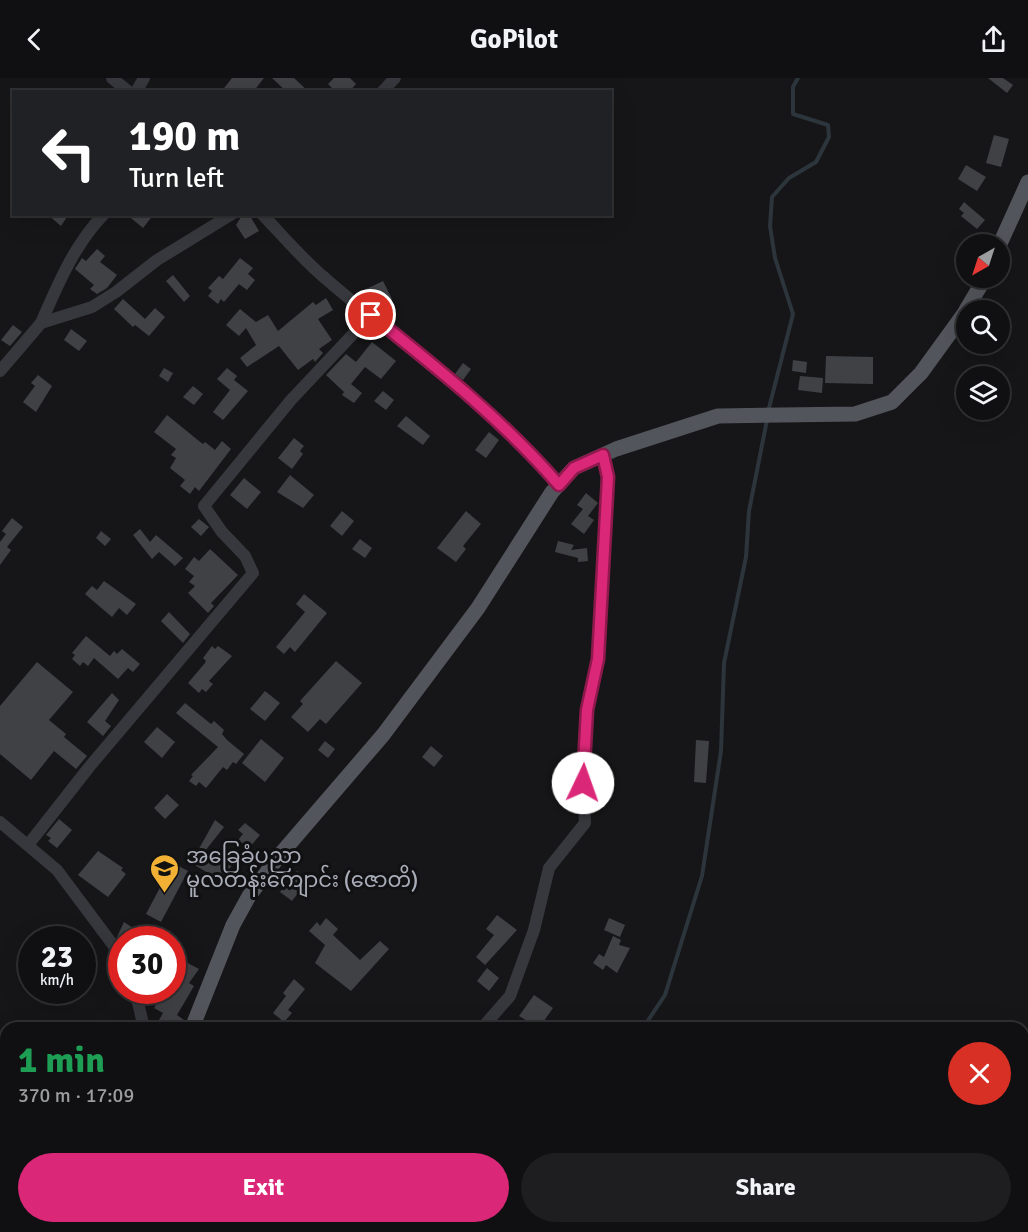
<!DOCTYPE html>
<html lang="en">
<head>
<meta charset="utf-8">
<style>
  :root { --surface:#101012; --page:#1e1e20; --text:#f1f3f6; --muted:#9c9d9f; --line:#303032; --accent:#db2777 }
  body { margin:0; font-family:Signika,"Noto Sans Myanmar",sans-serif; background:var(--page); color:var(--text); height:100vh; display:flex; flex-direction:column; font-size:22px; white-space:nowrap }
  * { box-sizing:border-box; margin:0 }
  p { font-size:20px; color:var(--muted) }
  .icon { flex:none; width:33px; height:33px; fill:none; stroke:currentColor; stroke-width:2; stroke-linecap:round; stroke-linejoin:round }
  .map { position:relative; flex:1; overflow:hidden }
  .drawer { position:absolute; left:0px; top:944px; width:1029px; height:212px; display:flex; flex-direction:column; background:var(--surface); border-radius:18px 18px 0 0; box-shadow:0 6px 24px #0002,0 0 0 2px var(--line) }
  .drawer>* { flex:none }
  .banner { position:absolute; left:12px; top:12px; width:600px; height:126px; border-radius:0px; box-shadow:0 6px 24px #0002,0 0 0 2px var(--line); background:#202124; color:#fff; overflow:hidden }
  .needle { width:39px; rotate:219deg }
  .tools { position:absolute; left:956px; top:156px; display:grid; gap:12px }
  .tools a { display:grid; place-items:center; width:54px; height:54px; border-radius:50%; background:var(--surface); box-shadow:0 6px 24px #0002,0 0 0 2px var(--line); font-size:30px }
  .speed { position:absolute; left:18px; top:848px; display:flex; gap:12px; font-size:30px; font-weight:700; text-align:center }
  .speed>* { display:grid; place-content:center; width:78px; height:78px; border-radius:50%; background:var(--surface); box-shadow:0 6px 24px #0002,0 0 0 2px var(--line); line-height:1 }
  .speed small { font-size:15px; font-weight:400 }
  .speed .limit { border:9px solid #d22; background:#fff; color:#111 }
  .pin { position:absolute; display:grid; place-items:center; width:51px; height:51px; color:#fff; margin:-26px; border:3px solid #fff; border-radius:50%; box-shadow:0 2px 6px #0007 }
  .me { position:absolute; width:66px; margin:-33px; rotate:3deg; stroke-linejoin:round; filter:drop-shadow(0 0 4px #0008) }
  .turn { display:flex; align-items:center; gap:21px; height:126px; padding:0 18px; font-size:27px }
  .turn .icon { width:78px; height:78px; stroke-width:2.5 }
  .turn b { display:block; font-size:42px; line-height:51px }
  .round { display:grid; place-items:center; flex:none; width:63px; height:63px; border-radius:32px; background:var(--page) }
  .overview { display:flex; align-items:center; justify-content:space-between; height:102px; padding:0 18px }
  h1 { font-size:36px; font-weight:700; line-height:45px; color:#1e9e55 }
  .action { display:flex; gap:12px; margin-top:auto; padding:12px 18px }
  .action a { flex:1; height:69px; border-radius:36px; background:var(--accent); color:#fff; font-size:24px; font-weight:700; line-height:69px; text-align:center }
  .action a+a { background:var(--page); color:var(--text) }
  header { display:flex; justify-content:space-between; align-items:center; height:78px; padding:0 18px; background:var(--surface); font-size:27px; font-weight:700 }
  .map>svg:first-child { display:block }
  .lines { fill:none; stroke-linecap:round; stroke-linejoin:round }
  .stream { stroke:#2c353c; stroke-width:4 }
  .building { fill:#404145 }
  .minor { stroke:#37383d; stroke-width:12 }
  .major { stroke:#53555c; stroke-width:15 }
  .route-casing { stroke:#8e194d; stroke-width:15 }
  .route { stroke:#db2777; stroke-width:10 }
  .labels { text-anchor:middle; stroke-width:6; stroke-linejoin:round; paint-order:stroke }
  .poi-label { font-size:21px; fill:#a8adb8; stroke:#111113; text-anchor:start }
</style>
</head>
<body>
<header><svg class="icon" aria-label="back" viewBox="0 0 24 24"><path d="M15 5l-7 7 7 7"/></svg>GoPilot<svg class="icon" aria-label="share" viewBox="0 0 24 24"><path d="M12 15V3M7 8l5-5 5 5M5 13v7h14v-7"/></svg></header>
<div class="map">
<svg width="1028" height="1154" viewBox="0 0 1028 1154">
  <rect width="100%" height="100%" fill="#161618"/>
  <g class="lines">
    <!-- stream -->
    <g class="stream">
      <polyline points="768,334 793,236 775,180 770,148 772,119 789,100 816,84 829,59 828,47 793,36 793,9 798,0"/>
      <polyline points="643,950 665,917 702,798 721,673 724,585 746,479 749,433 767,342"/>
      <polyline points="594,1154 596,1149"/>
    </g>
  </g>
  <!-- building -->
  <g class="building">
    <polygon points="232,0 264,0 253,14 221,14"/>
    <polygon points="272,0 294,0 309,14 287,14"/>
    <polygon points="334,0 350,0 356,6 349,14 336,14 328,6"/>
    <polygon points="988,0 1003,0 1013,7 1007,15"/>
    <polygon points="994,57 1009,61 1001,89 986,85"/>
    <polygon points="966,87 986,99 977,113 958,101"/>
    <polygon points="964,124 985,142 977,151 961,138 964,135 959,131"/>
    <polygon points="47,136 69,136 61,148"/>
    <polygon points="126,136 154,136 143,150"/>
    <polygon points="243,136 249,136 259,153 245,161 236,147"/>
    <polygon points="97,171 105,178 100,184 117,197 107,210 97,216 90,211 94,207 75,191 82,180 86,183"/>
    <polygon points="240,180 253,190 248,196 255,202 247,212 239,206 224,224 221,221 218,226 208,218 212,213 208,210 219,198 223,201"/>
    <polygon points="173,197 190,218 184,224 166,203"/>
    <polygon points="383,203 392,221 380,226 378,220 368,225 362,213"/>
    <polygon points="326,220 333,232 318,241 332,262 319,271 323,275 315,284 313,281 298,292 279,268 247,289 240,280 256,267 246,250 239,258 226,247 240,231 256,244 268,237 278,253 313,224 316,227"/>
    <polygon points="123,221 145,241 155,230 165,239 149,258 135,247 133,249 114,231"/>
    <polygon points="13,247 22,254 10,268 1,262"/>
    <polygon points="71,251 87,263 79,273 64,262"/>
    <polygon points="372,264 396,283 381,301 365,289 351,306 362,315 354,325 342,317 344,314 326,297 346,276 356,284"/>
    <polygon points="826,278 873,279 873,306 825,305"/>
    <polygon points="793,282 807,284 806,295 792,293"/>
    <polygon points="463,285 471,291 463,302 455,296"/>
    <polygon points="164,290 173,295 168,304 159,298"/>
    <polygon points="227,290 237,298 234,302 248,313 223,342 213,334 230,312 217,301"/>
    <polygon points="38,297 52,308 36,334 23,324 35,308 31,305"/>
    <polygon points="800,298 823,300 822,315 798,312"/>
    <polygon points="193,308 203,316 194,327 183,319"/>
    <polygon points="383,313 394,322 386,332 374,323"/>
    <polygon points="167,337 199,363 203,366 205,364 215,372 222,363 231,371 199,413 195,409 190,416 180,408 185,402 170,390 176,380 171,377 176,371 154,354"/>
    <polygon points="406,338 430,358 423,367 397,348"/>
    <polygon points="489,354 499,362 486,380 475,372"/>
    <polygon points="294,360 304,368 300,373 303,376 292,391 278,380"/>
    <polygon points="290,397 314,417 303,430 277,414"/>
    <polygon points="244,400 261,414 247,431 230,417"/>
    <polygon points="586,415 598,425 588,438 594,442 584,456 571,446 583,431 577,427"/>
    <polygon points="342,433 354,443 342,458 330,448"/>
    <polygon points="466,433 481,446 463,468 466,471 456,484 437,470"/>
    <polygon points="12,440 23,449 7,469 11,472 0,487 0,464 6,456 2,453"/>
    <polygon points="199,441 209,449 201,458 191,449"/>
    <polygon points="140,451 150,464 156,457 183,480 175,488 159,474 152,481 133,457"/>
    <polygon points="101,453 111,461 105,468 96,460"/>
    <polygon points="360,461 372,470 365,480 352,471"/>
    <polygon points="558,463 574,467 571,472 587,470 588,483 578,484 578,480 555,474"/>
    <polygon points="210,471 238,497 211,525 214,528 208,535 188,515 195,508 189,504 194,498 185,491 194,479 199,483"/>
    <polygon points="104,503 136,526 127,537 119,530 112,539 85,516 92,508 97,512"/>
    <polygon points="304,516 327,535 295,574 290,569 284,576 276,569 305,534 296,526"/>
    <polygon points="169,534 190,556 183,565 161,543"/>
    <polygon points="86,558 110,578 114,573 117,576 122,571 140,586 133,594 128,590 118,601 94,580 88,588 83,584 80,588 72,581 75,577 72,575"/>
    <polygon points="212,568 215,571 218,568 232,578 209,603 213,606 206,614 202,611 199,615 188,605 205,585 206,583 203,580"/>
    <polygon points="336,583 362,605 326,646 320,641 308,654 291,639 303,626 300,623"/>
    <polygon points="37,584 73,614 49,642 66,656 64,659 87,678 76,691 54,673 31,702 0,676 0,628"/>
    <polygon points="265,613 280,625 265,643 250,631"/>
    <polygon points="112,615 119,622 105,643 111,648 103,658 87,644"/>
    <polygon points="185,625 211,646 214,643 224,652 222,656 227,662 244,676 236,686 233,684 227,692 223,689 206,710 199,704 196,708 189,703 193,698 191,697 218,669 176,635"/>
    <polygon points="157,649 175,664 162,680 144,664"/>
    <polygon points="261,661 284,680 265,704 242,685"/>
    <polygon points="696,662 709,663 706,705 694,704"/>
    <polygon points="325,663 335,671 328,680 318,672"/>
    <polygon points="431,668 443,678 434,689 422,679"/>
    <polygon points="167,716 179,727 165,741 154,730"/>
    <polygon points="59,741 72,752 57,770 48,763 51,760 46,757"/>
    <polygon points="215,742 224,749 205,773 232,787 222,803 191,785"/>
    <polygon points="245,745 260,757 249,770 238,762 243,756 238,752"/>
    <polygon points="98,773 123,790 121,792 126,796 108,819 78,797"/>
    <polygon points="173,785 188,793 161,844 146,836"/>
    <polygon points="297,793 308,802 292,823 280,814"/>
    <polygon points="497,837 517,852 485,887 476,879 494,857 486,851"/>
    <polygon points="326,840 338,851 333,857 360,882 380,863 389,871 351,913 315,885 325,867 309,853 317,844 320,848"/>
    <polygon points="609,840 625,847 620,859 604,852"/>
    <polygon points="124,844 150,861 121,861 117,859"/>
    <polygon points="613,858 621,862 619,867 630,870 617,895 606,887 603,892 593,885 599,876 604,879"/>
    <polygon points="178,880 199,891 189,905 194,908 177,937 184,942 179,950 165,950 159,942 163,935 154,930 159,922 146,912 172,912 172,888"/>
    <polygon points="487,890 499,900 489,913 477,903"/>
    <polygon points="294,901 305,911 288,932 292,935 284,944 273,935 286,918 283,915"/>
    <polygon points="534,917 553,930 539,950 519,938"/>
  </g>
  <g class="lines">
    <!-- minor -->
    <g class="minor">
      <polyline points="112,0 129,14"/>
      <polyline points="136,14 144,0"/>
      <polyline points="382,14 395,0"/>
      <path d="M262,136C283,158 303,182 326,201C407,271 487,325 559,407"/>
      <path d="M41,245C58,206 74,167 104,136"/>
      <polyline points="0,293 41,245 92,229 116,214 157,182 232,136"/>
      <polyline points="0,744 57,792 122,879"/>
      <polyline points="28,767 90,688 253,495 245,478 222,454 204,428 291,322 371,237"/>
      <polyline points="135,912 144,950"/>
      <polyline points="482,950 510,918 534,852 549,790 585,745 583,705 587,632 598,581 608,399 603,377"/>
      <polyline points="361,1154 365,1149"/>
      <polyline points="489,1154 491,1149"/>
    </g>
    <!-- major -->
    <g class="major">
      <polyline points="999,168 1028,104"/>
      <polyline points="966,232 985,200"/>
      <polyline points="192,950 233,847 249,818 279,778 383,657 478,530 552,414 574,390 616,371 718,338 855,336 892,324 921,295 966,233"/>
      <polyline points="122,1154 124,1149"/>
    </g>
  </g>
  <g class="lines">
    <defs>
      <path id="route" d="M371,237C437,290 503,342 559,407L574,390L603,377L608,399L598,581L587,632L583,705"/>
    </defs>
    <!-- route casing -->
    <use href="#route" class="route-casing"/>
    <!-- route -->
    <use href="#route" class="route"/>
  </g>
  <!-- icons -->
  <defs>
    <symbol id="school-pin" viewBox="-11 -11 22 30"><path d="M0 17L-7.5 6A9.5 9.5 0 1 1 7.5 6Z" fill="#f2b134" stroke="#111113"/><path d="M0-5L7-2L0 1L-7-2ZM-4 1L0 2.5L4 1V4Q0 6-4 4Z" fill="#111"/></symbol>
  </defs>
  <g fill-rule="evenodd">
    <use href="#school-pin" x="148" y="774" width="33" height="45"/>
  </g>
  <g class="labels">
    <!-- poi labels -->
    <g class="poi-label">
      <text x="186" y="785">အခြေခံပညာ<tspan x="186" dy="24">မူလတန်းကျောင်း (ဇောတိ)</tspan></text>
    </g>
  </g>
</svg>
<div class="tools">
<a><svg class="needle" viewBox="-14 -14 28 28"><path d="M0-13l5 13h-10z" fill="#e53935"/><path d="M0 13l5-13h-10z" fill="#9c9d9f"/></svg></a>
<a><svg class="icon" aria-label="search" viewBox="0 0 24 24"><circle cx="10" cy="10" r="6"/><path d="M15 15l6 6"/></svg></a>
<a><svg class="icon" aria-label="layers" viewBox="0 0 24 24"><path d="M12 4l9 5-9 5-9-5zM3 14l9 5 9-5"/></svg></a>
</div>
<div class="speed"><div>23<small>km/h</small></div><div class="limit">30</div></div>
<div class="pin" style="left:371px;top:237px;background:#d93025"><svg class="icon" aria-label="arrive" viewBox="0 0 24 24"><path d="M6 21V4h12l-3 4 3 4H6"/></svg></div>
<svg class="me" style="left:583px;top:705px" viewBox="-20 -20 40 40"><circle r="19" fill="#fff"/><path d="M0-13L10 11 0 6-10 11z" fill="#db2777"/></svg>
<div class="banner">
<div class="turn"><svg class="icon" aria-label="left" viewBox="0 0 24 24"><path d="M17 20v-9H6M10 6l-5 5 5 5"/></svg><div><b>190 m</b>Turn left</div></div>
</div>
<section class="drawer">
<div class="overview"><div><h1>1 min</h1><p>370 m · 17:09</p></div><a class="round" style="background:#d93025;color:#fff"><svg class="icon" aria-label="close" viewBox="0 0 24 24"><path d="M6 6l12 12M18 6L6 18"/></svg></a></div>
<div class="action"><a>Exit</a><a>Share</a></div>
</section>
</div>
</body>
</html>
